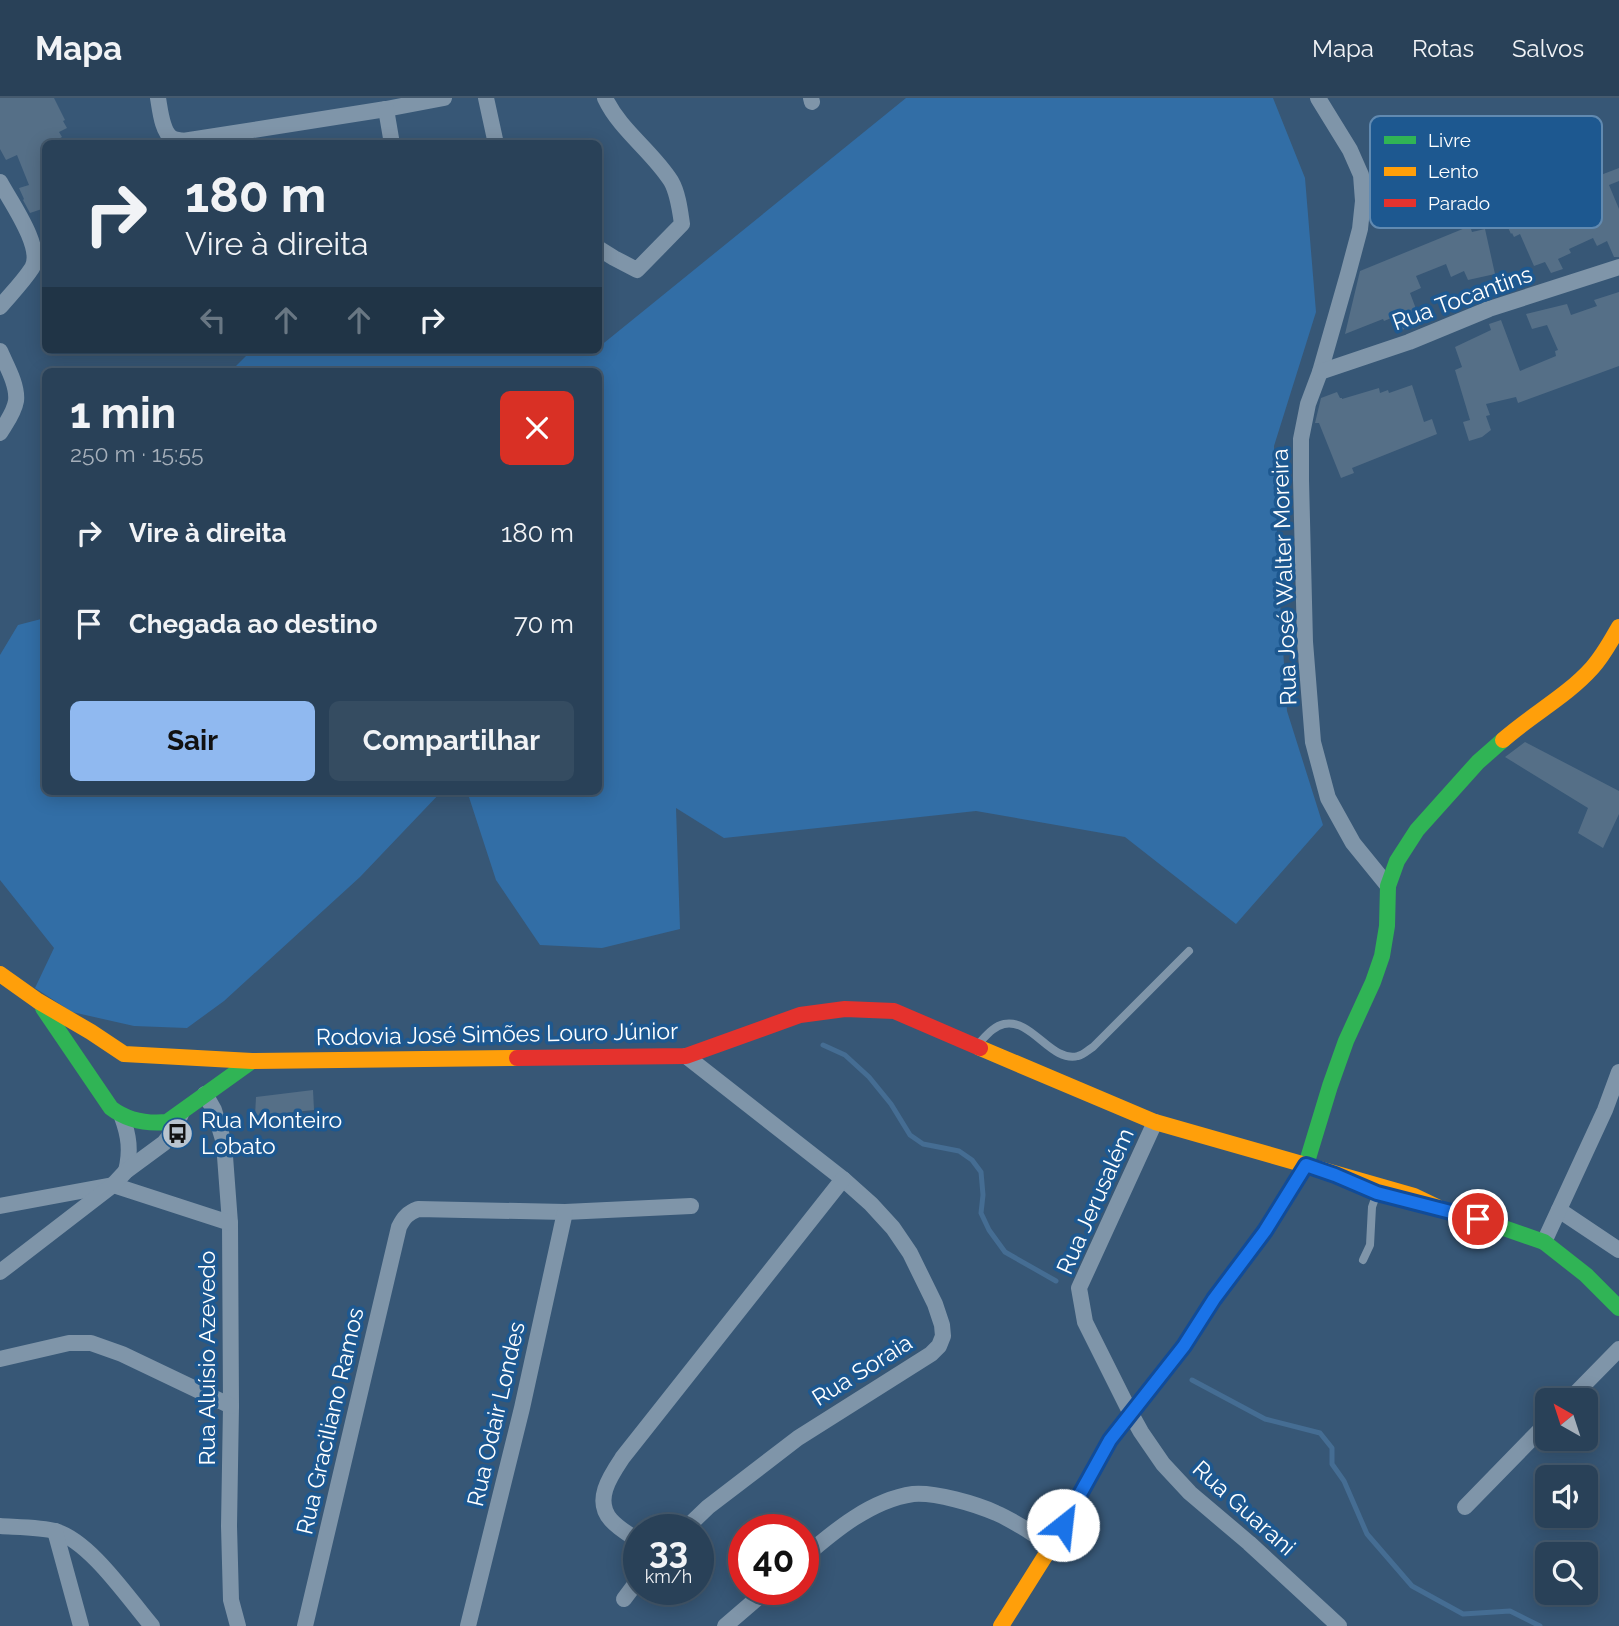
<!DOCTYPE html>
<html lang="pt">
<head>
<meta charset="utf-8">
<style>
  :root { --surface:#294158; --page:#354c61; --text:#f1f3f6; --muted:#a5afba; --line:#455a6e; --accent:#90b9f0 }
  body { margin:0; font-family:Raleway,sans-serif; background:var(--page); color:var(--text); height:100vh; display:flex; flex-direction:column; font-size:26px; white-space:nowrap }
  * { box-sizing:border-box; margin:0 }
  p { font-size:23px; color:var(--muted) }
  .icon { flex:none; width:38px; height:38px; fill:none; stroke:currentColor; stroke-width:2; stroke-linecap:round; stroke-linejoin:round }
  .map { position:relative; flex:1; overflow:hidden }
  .panel { position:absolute; left:42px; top:270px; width:560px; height:427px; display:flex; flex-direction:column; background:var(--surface); border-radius:10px; box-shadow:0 4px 18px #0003,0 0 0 2px var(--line) }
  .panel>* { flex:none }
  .hud { position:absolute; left:42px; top:42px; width:560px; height:214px; border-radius:10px; box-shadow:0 4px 18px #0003,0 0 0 2px var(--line); background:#294158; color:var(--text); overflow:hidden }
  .needle { width:46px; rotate:321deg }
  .fabs { position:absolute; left:1535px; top:1290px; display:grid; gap:14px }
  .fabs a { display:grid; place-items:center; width:63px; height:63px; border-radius:10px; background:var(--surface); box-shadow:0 4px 18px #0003,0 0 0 2px var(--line); font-size:35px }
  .speed { position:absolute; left:623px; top:1416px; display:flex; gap:14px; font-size:35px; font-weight:700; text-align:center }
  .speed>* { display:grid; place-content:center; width:91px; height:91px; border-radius:50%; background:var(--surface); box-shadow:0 4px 18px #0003,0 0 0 2px var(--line); line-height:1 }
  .speed small { font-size:18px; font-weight:400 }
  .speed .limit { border:10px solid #d22; background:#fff; color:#111 }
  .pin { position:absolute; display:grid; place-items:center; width:60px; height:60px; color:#fff; margin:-30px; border:4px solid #fff; border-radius:50%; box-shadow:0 2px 7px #0007 }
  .me { position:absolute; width:77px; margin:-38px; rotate:29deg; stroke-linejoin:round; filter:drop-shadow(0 0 5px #0008) }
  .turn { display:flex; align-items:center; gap:24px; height:147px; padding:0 28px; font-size:32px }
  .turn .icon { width:91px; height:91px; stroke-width:2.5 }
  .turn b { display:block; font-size:49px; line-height:60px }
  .lanes { display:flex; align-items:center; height:66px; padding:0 28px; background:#0003; justify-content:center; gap:35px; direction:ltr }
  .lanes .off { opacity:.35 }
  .round { display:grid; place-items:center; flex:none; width:74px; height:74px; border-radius:10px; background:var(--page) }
  .overview { display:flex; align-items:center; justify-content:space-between; height:119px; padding:0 28px }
  h1 { font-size:42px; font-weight:700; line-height:52px }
  .cta { display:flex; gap:14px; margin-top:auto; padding:14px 28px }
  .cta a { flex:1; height:80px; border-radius:10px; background:var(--accent); color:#111; font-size:28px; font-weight:700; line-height:80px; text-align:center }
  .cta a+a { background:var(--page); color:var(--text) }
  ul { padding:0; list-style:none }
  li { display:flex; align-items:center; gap:21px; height:91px; padding:0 28px }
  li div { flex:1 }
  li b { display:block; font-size:26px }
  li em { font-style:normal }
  header { display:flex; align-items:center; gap:42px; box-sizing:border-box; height:98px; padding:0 35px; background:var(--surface); border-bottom:2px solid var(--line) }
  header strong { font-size:33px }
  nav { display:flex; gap:38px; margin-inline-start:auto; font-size:24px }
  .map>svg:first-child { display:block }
  .green { fill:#326ea6 }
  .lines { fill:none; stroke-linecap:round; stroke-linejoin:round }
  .stream { stroke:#456d93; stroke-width:5 }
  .building { fill:#556f87 }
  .lane { stroke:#7f95a9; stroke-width:8 }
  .street { stroke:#7f95a9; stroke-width:16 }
  .fast { stroke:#30b455; stroke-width:16 }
  .slow { stroke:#ff9f0a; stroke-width:16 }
  .jam { stroke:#e5322d; stroke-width:16 }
  .route-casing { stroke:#114b97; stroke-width:18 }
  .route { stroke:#1a73e8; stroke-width:12 }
  .labels { text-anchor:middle; stroke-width:7; stroke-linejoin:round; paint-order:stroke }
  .street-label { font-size:23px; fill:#fff; stroke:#1d5890 }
  .poi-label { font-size:23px; fill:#fff; stroke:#1d5890; text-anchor:start }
  .key { fill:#1d5890; stroke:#618ab1; stroke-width:2 }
  .key-label { font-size:19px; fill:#fff }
</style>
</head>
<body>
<header>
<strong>Mapa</strong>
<nav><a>Mapa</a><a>Rotas</a><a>Salvos</a></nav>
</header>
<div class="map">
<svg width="1619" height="1528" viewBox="0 0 1619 1528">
  <rect width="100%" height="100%" fill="#375776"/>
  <!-- green -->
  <g class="green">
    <polygon points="906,0 1273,0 1305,80 1316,214 1274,348 1279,488 1287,613 1323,727 1236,826 1125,739 976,713 724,740 676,710 680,831 602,850 540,847 496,782 467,693 598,693 598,273 231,273 252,252 598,252 599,249"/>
    <polygon points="45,520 46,693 442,693 360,779 224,903 187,930 134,928 72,914 35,890 54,850 0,782 0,557 18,527"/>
  </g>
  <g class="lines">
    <!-- stream -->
    <g class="stream">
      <polyline points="823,947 845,957 869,979 891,1006 910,1037 923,1046 959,1053 972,1062 981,1074 983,1097 981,1115 989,1132 1005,1154 1056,1183"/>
      <polyline points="1192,1282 1265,1321 1320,1335 1332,1350 1332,1366 1344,1383 1367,1436 1412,1488 1463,1516 1510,1513 1540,1528"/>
    </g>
  </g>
  <!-- building -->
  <g class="building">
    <polygon points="0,0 54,0 65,22 63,23 67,30 59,34 62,39 50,46 46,46 46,104 40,106 42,111 30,115 23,102 24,101 19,90 29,87 17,57 6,62 0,51"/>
    <polygon points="1568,63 1572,73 1579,70 1585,83 1619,70 1619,83 1609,87 1619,111 1619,159 1614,159 1607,143 1597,148 1593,140 1569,151 1571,155 1558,161 1563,171 1551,175 1545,164 1534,168 1520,136 1514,139 1512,135 1511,136 1502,116 1557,93 1554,87 1557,86 1551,70"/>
    <polygon points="1470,128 1472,134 1485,131 1495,176 1468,182 1464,173 1451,179 1446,166 1416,178 1421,190 1410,195 1421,224 1402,232 1396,218 1384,223 1383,221 1345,236 1360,173"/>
    <polygon points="1619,194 1619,268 1518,305 1516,299 1486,306 1490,317 1486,318 1491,332 1482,339 1469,343 1463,324 1470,322 1455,272 1462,269 1455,249 1491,232 1489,226 1501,222 1520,273 1556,258 1555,253 1558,252 1547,227 1532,231 1526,216 1567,206 1571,217 1597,208 1594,202"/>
    <polygon points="1412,287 1424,324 1432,321 1437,336 1352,370 1354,375 1341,380 1319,325 1315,325 1321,300 1337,294 1340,300 1342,300 1342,301 1379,290 1380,295 1388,292 1389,295"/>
    <polygon points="1525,644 1619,693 1619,716 1603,750 1578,735 1588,710 1505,659"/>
    <polygon points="313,992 314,1012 255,1018 256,999"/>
  </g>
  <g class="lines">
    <!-- lane -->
    <g class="lane">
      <path d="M978,946C986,938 994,928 1004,926C1032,920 1051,965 1078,958C1083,957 1088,952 1093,949L1189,853"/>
      <polyline points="1363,1162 1370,1147 1372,1109 1377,1095"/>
    </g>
    <!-- street -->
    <g class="street">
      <path d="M158,0C160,11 162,34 172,40C175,42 179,42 183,43L386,11L444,0"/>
      <polyline points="486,0 496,46"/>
      <polyline points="811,0 812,4"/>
      <polyline points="1318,0 1350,52 1361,77 1363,103 1360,131 1348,176 1320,274 1308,306 1301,341 1301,382 1305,544 1313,644 1328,700 1353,745 1388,788"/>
      <polyline points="386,11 392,46"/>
      <path d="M0,84C10,103 44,150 32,170C23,184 10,197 0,209"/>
      <path d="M598,150L614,160L637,172L682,126C680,112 678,95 671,83C652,53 620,32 605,0"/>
      <path d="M0,253C6,267 18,287 16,303C14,315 6,325 0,335"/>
      <polyline points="1320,274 1409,244 1489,211 1619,169"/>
      <polyline points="205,996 214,1012 224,1045 230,1125 231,1308 229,1428 231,1502 238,1528"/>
      <path d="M122,1019C129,1038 131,1053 126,1073"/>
      <polyline points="1155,1024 1079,1190 1085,1224 1131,1316 1141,1334 1163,1366 1190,1395 1249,1445 1339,1528"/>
      <polyline points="0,1108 113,1087 230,1125"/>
      <polyline points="1559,1112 1619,1152"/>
      <polyline points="1544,1144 1605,1012 1619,974"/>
      <polyline points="0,1174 113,1087 126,1073 164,1045 173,1033 181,1016"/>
      <polyline points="0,1261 69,1245 91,1245 122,1256 231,1308"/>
      <polyline points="1569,1302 1619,1251"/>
      <polyline points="1465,1409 1547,1325"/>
      <path d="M0,1428C15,1429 42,1429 55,1433C90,1443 128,1500 152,1528"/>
      <polyline points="684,1432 708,1409 798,1340 931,1256 939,1248 943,1238 942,1227 935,1206 910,1155 893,1130 871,1106 843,1081 686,958"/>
      <polyline points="55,1433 81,1528"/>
      <path d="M639,1443C630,1437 619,1431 611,1422C593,1402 611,1377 623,1359L843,1081"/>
      <path d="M803,1460C834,1433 871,1402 913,1396C935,1394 976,1406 996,1415C1015,1423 1034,1437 1052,1447"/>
      <polyline points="624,1501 639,1481"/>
      <path d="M305,1528L399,1129C404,1119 408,1115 418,1111L565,1114L691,1108"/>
      <polyline points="468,1528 522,1310 565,1114"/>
      <polyline points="725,1528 768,1491"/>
    </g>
    <!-- fast -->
    <g class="fast">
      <path d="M43,910L111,1010C128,1023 146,1026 167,1024L252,963"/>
      <polyline points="1422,1106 1478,1121 1544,1144 1586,1177 1619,1210"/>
      <polyline points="1196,1229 1214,1201 1265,1133 1306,1067 1330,988 1346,943 1373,884 1382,858 1387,828 1388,788 1397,763 1417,732 1478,664 1503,642"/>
    </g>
    <!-- slow -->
    <g class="slow">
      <path d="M1503,642C1531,617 1567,598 1592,570C1603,558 1611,543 1619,529"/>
      <polyline points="0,876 38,903 91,934 124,956 252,963 517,960"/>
      <polyline points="980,950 1155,1024 1414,1098 1437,1109"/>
      <polyline points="1001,1528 1052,1447 1110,1342 1184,1248 1196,1229"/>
    </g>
    <!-- jam -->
    <polyline class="jam" points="517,960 686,958 800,917 845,911 894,913 980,950"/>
  </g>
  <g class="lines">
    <defs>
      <polyline id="route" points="1063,1427 1110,1342 1184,1248 1214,1201 1265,1133 1306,1067 1335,1077 1377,1095 1478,1121"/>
    </defs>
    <!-- route casing -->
    <use href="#route" class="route-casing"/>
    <!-- route -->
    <use href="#route" class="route"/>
  </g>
  <!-- icons -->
  <defs>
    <symbol id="bus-disc" viewBox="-11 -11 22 22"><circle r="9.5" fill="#b9c4cf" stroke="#1d5890"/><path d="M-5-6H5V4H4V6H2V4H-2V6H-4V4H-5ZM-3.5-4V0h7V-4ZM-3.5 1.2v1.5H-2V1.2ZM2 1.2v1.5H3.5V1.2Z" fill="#111"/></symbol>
  </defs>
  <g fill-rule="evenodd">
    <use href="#bus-disc" x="160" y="1018" width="35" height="35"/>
  </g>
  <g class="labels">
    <!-- street labels -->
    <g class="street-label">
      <text transform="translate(1462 200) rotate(-20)" y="8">Rua Tocantins</text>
      <text transform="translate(1284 479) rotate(-92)" y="8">Rua José Walter Moreira</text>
      <text transform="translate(497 936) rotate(-1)" y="8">Rodovia José Simões Louro Júnior</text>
      <text transform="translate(1095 1103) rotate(-66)" y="8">Rua Jerusalém</text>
      <text transform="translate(207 1260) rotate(-90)" y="8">Rua Aluísio Azevedo</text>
      <text transform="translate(862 1272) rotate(-32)" y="8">Rua Soraia</text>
      <text transform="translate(496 1316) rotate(-77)" y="8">Rua Odair Londes</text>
      <text transform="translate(330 1323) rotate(-77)" y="8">Rua Graciliano Ramos</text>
      <text transform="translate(1244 1410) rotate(42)" y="8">Rua Guarani</text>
    </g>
    <!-- poi labels -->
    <g class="poi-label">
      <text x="201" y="1030">Rua Monteiro<tspan x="201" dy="26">Lobato</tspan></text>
    </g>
  </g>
  <!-- legend -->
  <rect x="1370" y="18" width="232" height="112" rx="10" class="key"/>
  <rect x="1384" y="38" width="32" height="8" fill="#30b455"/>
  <rect x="1384" y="69" width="32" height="9" fill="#ff9f0a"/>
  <rect x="1384" y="101" width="32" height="8" fill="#e5322d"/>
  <g class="key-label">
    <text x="1428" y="49">Livre</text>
    <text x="1428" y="80">Lento</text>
    <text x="1428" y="112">Parado</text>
  </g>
</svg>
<div class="fabs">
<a><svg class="needle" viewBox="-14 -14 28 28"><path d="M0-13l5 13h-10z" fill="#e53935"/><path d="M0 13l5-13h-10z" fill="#a5afba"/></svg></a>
<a><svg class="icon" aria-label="sound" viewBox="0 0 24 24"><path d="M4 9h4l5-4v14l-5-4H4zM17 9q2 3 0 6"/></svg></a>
<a><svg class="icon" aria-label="search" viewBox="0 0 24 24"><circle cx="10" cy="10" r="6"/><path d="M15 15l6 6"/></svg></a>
</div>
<div class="speed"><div>33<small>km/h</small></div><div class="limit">40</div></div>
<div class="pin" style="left:1478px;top:1121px;background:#d93025"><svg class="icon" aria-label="arrive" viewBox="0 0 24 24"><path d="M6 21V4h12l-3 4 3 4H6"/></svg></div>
<svg class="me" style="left:1063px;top:1427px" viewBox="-20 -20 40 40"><circle r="19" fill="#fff"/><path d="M0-13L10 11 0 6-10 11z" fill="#1a73e8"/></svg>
<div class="hud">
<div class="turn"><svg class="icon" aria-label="right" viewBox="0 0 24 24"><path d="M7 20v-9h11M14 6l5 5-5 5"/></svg><div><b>180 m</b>Vire à direita</div></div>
<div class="lanes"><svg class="icon off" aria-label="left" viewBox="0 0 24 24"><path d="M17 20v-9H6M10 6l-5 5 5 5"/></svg><svg class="icon off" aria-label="ahead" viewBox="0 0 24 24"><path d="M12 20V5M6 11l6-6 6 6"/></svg><svg class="icon off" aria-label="ahead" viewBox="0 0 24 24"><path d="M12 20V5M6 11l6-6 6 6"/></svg><svg class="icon" aria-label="right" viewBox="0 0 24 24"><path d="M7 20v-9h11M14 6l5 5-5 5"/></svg></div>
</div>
<section class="panel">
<div class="overview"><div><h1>1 min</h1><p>250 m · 15:55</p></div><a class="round" style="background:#d93025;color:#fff"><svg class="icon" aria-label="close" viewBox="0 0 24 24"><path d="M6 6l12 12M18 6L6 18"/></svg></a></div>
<ul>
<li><svg class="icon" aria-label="right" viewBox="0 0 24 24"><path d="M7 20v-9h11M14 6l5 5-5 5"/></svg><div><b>Vire à direita</b></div><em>180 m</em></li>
<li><svg class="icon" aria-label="arrive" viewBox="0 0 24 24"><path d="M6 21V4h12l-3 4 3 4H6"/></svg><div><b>Chegada ao destino</b></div><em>70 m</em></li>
</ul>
<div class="cta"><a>Sair</a><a>Compartilhar</a></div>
</section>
</div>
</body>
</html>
